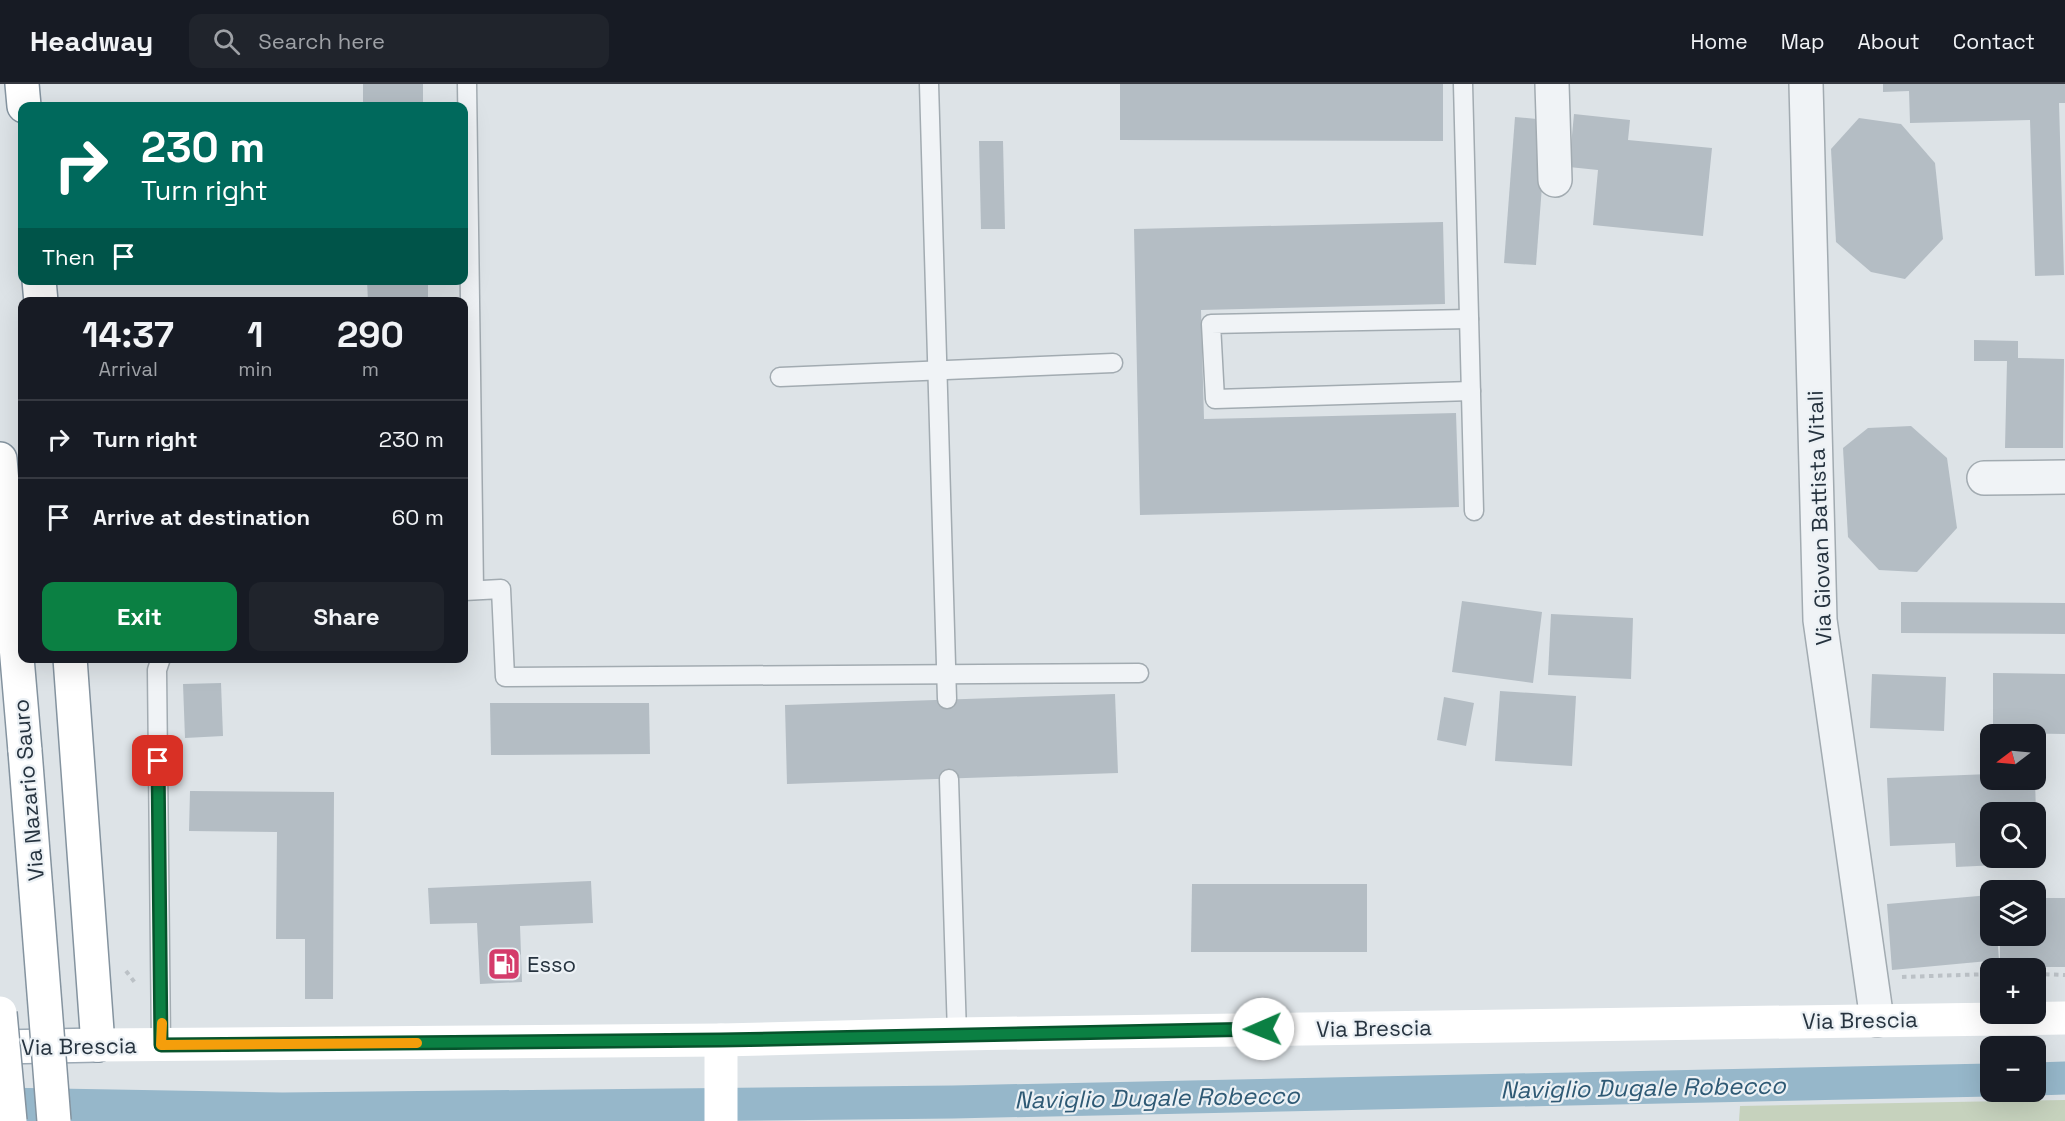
<!DOCTYPE html>
<html lang="en">
<head>
<meta charset="utf-8">
<style>
  :root { --surface:#171b24; --page:#20242c; --text:#f1f3f6; --muted:#9ea1a6; --line:#363941; --accent:#0b8043 }
  body { margin:0; font-family:"Space Grotesk",sans-serif; background:var(--page); color:var(--text); height:100vh; display:flex; flex-direction:column; font-size:22px; white-space:nowrap }
  * { box-sizing:border-box; margin:0 }
  p { font-size:20px; color:var(--muted) }
  .icon { flex:none; width:33px; height:33px; fill:none; stroke:currentColor; stroke-width:2; stroke-linecap:round; stroke-linejoin:round }
  .map { position:relative; flex:1; overflow:hidden }
  .panel { position:absolute; left:18px; top:213px; width:450px; height:366px; display:flex; flex-direction:column; background:var(--surface); border-radius:12px; box-shadow:0 6px 24px #0002 }
  .panel>* { flex:none }
  .top-card { position:absolute; left:18px; top:18px; width:450px; height:183px; border-radius:12px; box-shadow:0 6px 24px #0002; background:#00695c; color:#fff; overflow:hidden }
  .needle { width:39px; rotate:254deg }
  .fabs { position:absolute; left:1980px; top:640px; display:grid; gap:12px }
  .fabs a { display:grid; place-items:center; width:66px; height:66px; border-radius:12px; background:var(--surface); box-shadow:0 6px 24px #0002; font-size:30px }
  .pin { position:absolute; display:grid; place-items:center; width:51px; height:51px; color:#fff; margin:-26px; border-radius:12px; box-shadow:0 3px 9px #0006 }
  .me { position:absolute; width:66px; margin:-33px; rotate:269deg; stroke-linejoin:round; filter:drop-shadow(0 0 4px #0008) }
  .turn { display:flex; align-items:center; gap:21px; height:126px; padding:0 24px; font-size:27px }
  .turn .icon { width:78px; height:78px; stroke-width:2.5 }
  .turn b { display:block; font-size:42px; line-height:51px }
  .then { display:flex; align-items:center; height:57px; padding:0 24px; background:#0003; gap:12px; font-size:22px }
  .eta { display:flex; justify-content:space-evenly; align-items:center; height:102px; text-align:center }
  .eta b { font-size:36px; font-weight:600; line-height:42px }
  .action { display:flex; gap:12px; margin-top:auto; padding:12px 24px }
  .action a { flex:1; height:69px; border-radius:12px; background:var(--accent); color:#fff; font-size:24px; font-weight:600; line-height:69px; text-align:center }
  .action a+a { background:var(--page); color:var(--text) }
  ul { padding:0; list-style:none }
  li { display:flex; align-items:center; gap:18px; height:78px; padding:0 24px; border-top:2px solid var(--line) }
  li div { flex:1 }
  li b { display:block; font-size:22px }
  li em { font-style:normal }
  header { display:flex; align-items:center; gap:36px; box-sizing:border-box; height:84px; padding:0 30px; background:var(--surface); border-bottom:2px solid var(--line) }
  header strong { font-size:28px }
  nav { display:flex; gap:33px; margin-inline-start:auto; font-size:21px }
  .search { width:420px; height:54px; background:var(--page); display:flex; align-items:center; gap:15px; box-sizing:border-box; padding:0 21px; border-radius:12px; color:var(--muted); font-size:22px }
  .map>svg:first-child { display:block }
  .green { fill:#c6d2bd }
  .lines { fill:none; stroke-linecap:round; stroke-linejoin:round }
  .canal { stroke:#96b7ca; stroke-width:33 }
  .building { fill:#b4bdc4 }
  .lane-casing { stroke:#a2abb1; stroke-width:21 }
  .street-casing { stroke:#a2abb1; stroke-width:36 }
  .primary-casing { stroke:#9ca9b4; stroke-width:36 }
  .highway-casing { stroke:#84939f; stroke-width:36 }
  .path { stroke:#bbc1c6; stroke-width:4; stroke-dasharray:4.5 4.5; stroke-linecap:butt }
  .lane { stroke:#f0f3f6; stroke-width:18 }
  .street { stroke:#f0f3f6; stroke-width:33 }
  .secondary { stroke:#fff; stroke-width:33 }
  .primary { stroke:#fff; stroke-width:33 }
  .highway { stroke:#fff; stroke-width:33 }
  .highway-bridge-casing { stroke:#84939f; stroke-width:36; stroke-linecap:butt }
  .highway-bridge { stroke:#fff; stroke-width:33 }
  .route-casing { stroke:#07532c; stroke-width:15 }
  .route { stroke:#0b8043; stroke-width:10 }
  .slow { stroke:#f59e0b; stroke-width:10 }
  .labels { text-anchor:middle; stroke-width:4.5; stroke-linejoin:round; paint-order:stroke }
  .street-label { font-size:22px; fill:#26333f; stroke:#ecf1f5 }
  .poi-label { font-size:22px; fill:#26333f; stroke:#ecf1f5; text-anchor:start }
  .water-label { font-size:24px; font-style:italic; fill:#2e5974; stroke:#ecf1f5 }
</style>
</head>
<body>
<header>
<strong>Headway</strong>
<div class="search"><svg class="icon" aria-label="search" viewBox="0 0 24 24"><circle cx="10" cy="10" r="6"/><path d="M15 15l6 6"/></svg>Search here</div>
<nav><a>Home</a><a>Map</a><a>About</a><a>Contact</a></nav>
</header>
<div class="map">
<svg width="2065" height="1037" viewBox="0 0 2065 1037">
  <rect width="100%" height="100%" fill="#dde3e7"/>
  <!-- green -->
  <polygon class="green" points="2065,1016 2065,1037 1739,1037 1740,1022"/>
  <g class="lines">
    <!-- canal -->
    <g class="canal">
      <polyline points="2036,995 2065,994"/>
      <polyline points="0,1020 282,1025 953,1018 1990,996"/>
    </g>
  </g>
  <!-- building -->
  <g class="building">
    <rect x="363" y="0" width="60" height="22"/>
    <polygon points="1120,0 1443,0 1443,57 1120,56"/>
    <polygon points="1883,0 2065,0 2065,19 2059,19 2064,191 2035,192 2030,36 1910,39 1909,7 1883,8"/>
    <polygon points="1574,30 1630,36 1628,56 1712,64 1703,152 1593,141 1598,86 1569,83"/>
    <polygon points="1515,33 1547,36 1536,181 1504,179"/>
    <polygon points="1859,34 1901,40 1935,79 1943,155 1905,195 1871,188 1836,158 1831,65"/>
    <polygon points="979,57 1003,57 1005,145 981,145"/>
    <polygon points="1443,138 1445,220 1201,226 1204,335 1456,329 1459,423 1140,431 1134,145"/>
    <polygon points="367,196 428,196 428,218 368,218"/>
    <polygon points="1974,256 2018,257 2018,274 2064,275 2063,364 2005,364 2007,277 1974,277"/>
    <polygon points="1911,342 1947,374 1957,444 1917,488 1879,486 1848,453 1843,364 1868,344"/>
    <polygon points="1462,517 1542,528 1533,599 1452,588"/>
    <polygon points="1901,518 2065,519 2065,550 1901,549"/>
    <polygon points="1551,530 1633,534 1631,595 1548,591"/>
    <polygon points="1993,589 2065,590 2065,650 1993,649"/>
    <polygon points="1872,590 1946,593 1944,647 1870,644"/>
    <polygon points="221,599 223,652 185,654 183,600"/>
    <polygon points="1500,607 1576,612 1572,682 1495,677"/>
    <polygon points="1115,610 1118,689 787,700 785,621"/>
    <polygon points="1444,613 1474,619 1466,662 1437,656"/>
    <polygon points="490,619 649,619 650,670 491,671"/>
    <polygon points="1990,690 1990,696 2035,696 2036,729 1990,729 1990,774 2036,774 2036,754 2037,754 2038,779 1956,783 1955,759 1890,762 1887,694"/>
    <polygon points="190,707 334,708 333,915 305,915 305,855 276,855 277,748 189,747"/>
    <polygon points="591,797 593,839 520,842 522,898 480,900 477,839 430,840 428,804"/>
    <polygon points="1192,800 1367,800 1367,868 1191,868"/>
    <polygon points="1990,811 1990,852 1997,852 1999,876 1892,886 1887,820"/>
    <polygon points="2036,814 2065,814 2065,883 2000,883 2000,852 2036,852"/>
  </g>
  <g class="lines">
    <defs>
      <g id="lane">
        <polyline points="467,0 474,506"/>
        <polyline points="929,0 947,615"/>
        <polyline points="1463,0 1474,427"/>
        <polyline points="1469,235 1211,240 1215,315 1471,307"/>
        <polyline points="780,293 1113,279"/>
        <polyline points="464,507 501,505 505,593 1139,589"/>
        <polyline points="161,574 157,586 161,961"/>
        <polyline points="949,695 957,950"/>
      </g>
      <g id="street">
        <polyline points="1552,0 1555,96"/>
        <polyline points="1806,0 1820,536 1877,936"/>
        <polyline points="1984,394 2065,393"/>
      </g>
      <polyline id="primary" points="0,963 98,961"/>
      <g id="highway">
        <polyline points="22,0 24,22"/>
        <polyline points="39,196 41,218"/>
        <polyline points="0,375 25,667"/>
        <polyline points="70,574 98,961"/>
      </g>
    </defs>
    <!-- lane casing -->
    <use href="#lane" class="lane-casing"/>
    <!-- street casing -->
    <use href="#street" class="street-casing"/>
    <!-- primary casing -->
    <use href="#primary" class="primary-casing"/>
    <!-- highway casing -->
    <use href="#highway" class="highway-casing"/>
    <!-- path -->
    <g class="path">
      <polyline points="126,887 136,900"/>
      <polyline points="2036,890 2065,891"/>
      <polyline points="1902,893 1990,890"/>
    </g>
    <!-- lane -->
    <use href="#lane" class="lane"/>
    <!-- street -->
    <use href="#street" class="street"/>
    <!-- secondary -->
    <g class="secondary">
      <polyline points="721,956 721,1037"/>
      <polyline points="98,961 721,956 957,950 2065,934"/>
    </g>
    <!-- primary -->
    <use href="#primary" class="primary"/>
    <!-- highway -->
    <use href="#highway" class="highway"/>
    <defs>
      <g id="highway-bridge">
        <polyline points="25,667 54,1037"/>
        <polyline points="0,929 10,1037"/>
      </g>
    </defs>
    <!-- highway-bridge casing -->
    <use href="#highway-bridge" class="highway-bridge-casing"/>
    <!-- highway-bridge -->
    <use href="#highway-bridge" class="highway-bridge"/>
  </g>
  <g class="lines">
    <defs>
      <polyline id="route" points="158,677 161,961 721,956 1263,945"/>
    </defs>
    <!-- route casing -->
    <use href="#route" class="route-casing"/>
    <!-- route -->
    <use href="#route" class="route"/>
    <!-- slow -->
    <polyline class="slow" points="162,939 161,961 417,959"/>
  </g>
  <!-- icons -->
  <defs>
    <symbol id="fuel-square" viewBox="-11 -11 22 22"><rect x="-9" y="-9" width="18" height="18" rx="4" fill="#d43b6a" stroke="#ecf1f5"/><path d="M-5.5-6h7V0h2V4h1.3V-2.5L3-4.5l.8-.8L6-3V5H2.5V1h-1V6h-7ZM-4.2-4.7v3.2H.2V-4.7Z" fill="#fff"/></symbol>
  </defs>
  <g fill-rule="evenodd">
    <use href="#fuel-square" x="485" y="861" width="38" height="38"/>
  </g>
  <g class="labels">
    <!-- street labels -->
    <g class="street-label">
      <text transform="translate(1819 434) rotate(-92)" y="8">Via Giovan Battista Vitali</text>
      <text transform="translate(28 706) rotate(-95)" y="8">Via Nazario Sauro</text>
      <text transform="translate(1860 936) rotate(-1)" y="8">Via Brescia</text>
      <text transform="translate(1374 944) rotate(-1)" y="8">Via Brescia</text>
      <text transform="translate(79 962) rotate(-1)" y="8">Via Brescia</text>
    </g>
    <!-- poi labels -->
    <g class="poi-label">
      <text x="527" y="888">Esso</text>
    </g>
    <!-- water labels -->
    <g class="water-label">
      <text transform="translate(1643 1004) rotate(-1)" y="8">Naviglio Dugale Robecco</text>
      <text transform="translate(1157 1014) rotate(-1)" y="8">Naviglio Dugale Robecco</text>
    </g>
  </g>
</svg>
<div class="fabs">
<a><svg class="needle" viewBox="-14 -14 28 28"><path d="M0-13l5 13h-10z" fill="#e53935"/><path d="M0 13l5-13h-10z" fill="#9ea1a6"/></svg></a>
<a><svg class="icon" aria-label="search" viewBox="0 0 24 24"><circle cx="10" cy="10" r="6"/><path d="M15 15l6 6"/></svg></a>
<a><svg class="icon" aria-label="layers" viewBox="0 0 24 24"><path d="M12 4l9 5-9 5-9-5zM3 14l9 5 9-5"/></svg></a>
<a>+</a>
<a>−</a>
</div>
<div class="pin" style="left:158px;top:677px;background:#d93025"><svg class="icon" aria-label="arrive" viewBox="0 0 24 24"><path d="M6 21V4h12l-3 4 3 4H6"/></svg></div>
<svg class="me" style="left:1263px;top:945px" viewBox="-20 -20 40 40"><circle r="19" fill="#fff"/><path d="M0-13L10 11 0 6-10 11z" fill="#0b8043"/></svg>
<div class="top-card">
<div class="turn"><svg class="icon" aria-label="right" viewBox="0 0 24 24"><path d="M7 20v-9h11M14 6l5 5-5 5"/></svg><div><b>230 m</b>Turn right</div></div>
<div class="then">Then<svg class="icon" aria-label="arrive" viewBox="0 0 24 24"><path d="M6 21V4h12l-3 4 3 4H6"/></svg></div>
</div>
<section class="panel">
<div class="eta">
<div><b>14:37</b><p>Arrival</p></div>
<div><b>1</b><p>min</p></div>
<div><b>290</b><p>m</p></div>
</div>
<ul>
<li><svg class="icon" aria-label="right" viewBox="0 0 24 24"><path d="M7 20v-9h11M14 6l5 5-5 5"/></svg><div><b>Turn right</b></div><em>230 m</em></li>
<li><svg class="icon" aria-label="arrive" viewBox="0 0 24 24"><path d="M6 21V4h12l-3 4 3 4H6"/></svg><div><b>Arrive at destination</b></div><em>60 m</em></li>
</ul>
<div class="action"><a>Exit</a><a>Share</a></div>
</section>
</div>
</body>
</html>
